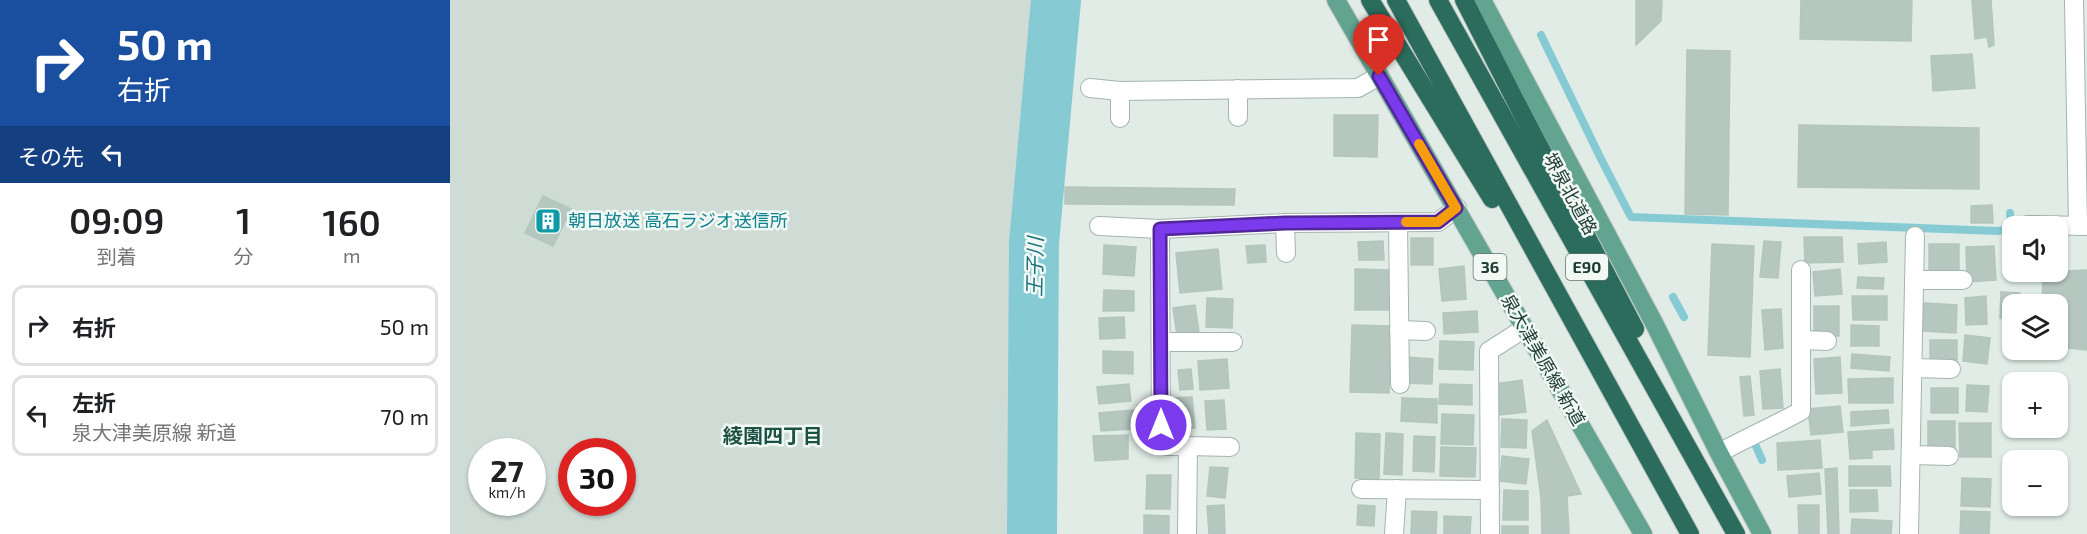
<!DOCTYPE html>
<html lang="ja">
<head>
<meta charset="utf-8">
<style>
  :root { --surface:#fff; --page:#f2f2f2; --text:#202124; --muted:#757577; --line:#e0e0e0 }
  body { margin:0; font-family:"Exo 2","Noto Sans JP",sans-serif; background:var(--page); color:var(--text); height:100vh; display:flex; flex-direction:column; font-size:22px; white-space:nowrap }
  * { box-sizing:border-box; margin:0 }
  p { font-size:20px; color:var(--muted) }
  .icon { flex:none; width:33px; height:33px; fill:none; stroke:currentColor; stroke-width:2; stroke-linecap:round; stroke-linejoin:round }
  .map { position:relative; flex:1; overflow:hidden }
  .side { display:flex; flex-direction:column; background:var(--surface); width:450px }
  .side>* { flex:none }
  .top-card { background:#1a4fa0; color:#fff; overflow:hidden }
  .controls { position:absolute; left:1552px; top:216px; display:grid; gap:12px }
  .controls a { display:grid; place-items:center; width:66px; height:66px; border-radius:12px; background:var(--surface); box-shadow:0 2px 4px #0004; font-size:30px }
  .speed { position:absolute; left:18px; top:438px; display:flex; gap:12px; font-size:30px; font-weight:700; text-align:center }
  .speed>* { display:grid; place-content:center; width:78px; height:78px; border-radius:50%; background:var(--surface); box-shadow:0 2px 4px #0004; line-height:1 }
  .speed small { font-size:15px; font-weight:400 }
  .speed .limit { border:9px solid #d22; background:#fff; color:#111 }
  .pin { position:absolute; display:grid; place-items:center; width:51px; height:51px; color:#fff; margin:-62px -26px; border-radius:50% 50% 50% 0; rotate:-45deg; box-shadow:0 0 6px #0007 }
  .pin .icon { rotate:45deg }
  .me { position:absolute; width:66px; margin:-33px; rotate:0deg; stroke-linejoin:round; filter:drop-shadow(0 0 4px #0008) }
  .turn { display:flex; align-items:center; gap:21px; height:126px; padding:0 18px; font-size:27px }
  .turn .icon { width:78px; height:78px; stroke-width:2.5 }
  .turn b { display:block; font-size:42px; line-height:51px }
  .then { display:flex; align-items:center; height:57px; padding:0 18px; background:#0003; gap:12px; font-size:22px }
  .eta { display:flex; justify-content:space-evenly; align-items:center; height:102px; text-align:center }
  .eta b { font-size:36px; font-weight:600; line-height:42px }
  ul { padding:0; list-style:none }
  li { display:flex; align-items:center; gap:18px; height:81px; margin:0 12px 9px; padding:0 6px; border:3px solid var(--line); border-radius:12px }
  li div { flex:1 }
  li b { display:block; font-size:22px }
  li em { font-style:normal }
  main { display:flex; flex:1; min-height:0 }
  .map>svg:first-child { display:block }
  .built { fill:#cfdcd6; fill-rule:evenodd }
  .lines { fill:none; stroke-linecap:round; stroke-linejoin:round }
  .stream { stroke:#86cbd4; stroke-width:8 }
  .river { stroke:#86cbd4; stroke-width:50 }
  .building { fill:#b6c7c0; stroke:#b3c6be; stroke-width:1.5 }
  .minor-casing { stroke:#a4b4ae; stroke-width:20 }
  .major-casing { stroke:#c1c9c6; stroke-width:20 }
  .highway-casing { stroke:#c1c9c6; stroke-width:20 }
  .minor { stroke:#fff; stroke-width:18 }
  .major { stroke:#63a491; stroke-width:18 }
  .highway { stroke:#2b6c5c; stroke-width:18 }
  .route-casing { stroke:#51269a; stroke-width:15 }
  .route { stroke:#7c3aed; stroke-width:10 }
  .slow { stroke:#f59e0b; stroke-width:10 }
  .labels { text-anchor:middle; stroke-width:5; stroke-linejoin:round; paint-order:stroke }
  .shield { fill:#f2f9f5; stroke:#60766f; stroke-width:1.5 }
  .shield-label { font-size:16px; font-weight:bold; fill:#213e35 }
  .street-label { font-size:18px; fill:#213e35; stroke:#f2f9f5 }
  .culture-label { font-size:18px; fill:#0d838f; stroke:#f2f9f5; text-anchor:start }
  .water-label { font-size:20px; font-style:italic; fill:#186f7d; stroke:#f2f9f5 }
  .neighbourhood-label { font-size:20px; font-weight:bold; fill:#1b5142; stroke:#f2f9f5 }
</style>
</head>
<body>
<main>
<section class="side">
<div class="top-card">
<div class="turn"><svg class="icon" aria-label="right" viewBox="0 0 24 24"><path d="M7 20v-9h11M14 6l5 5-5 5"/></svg><div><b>50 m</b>右折</div></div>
<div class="then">その先<svg class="icon" aria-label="left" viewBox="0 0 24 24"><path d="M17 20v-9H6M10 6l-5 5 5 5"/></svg></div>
</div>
<div class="eta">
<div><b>09:09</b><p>到着</p></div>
<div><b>1</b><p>分</p></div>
<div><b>160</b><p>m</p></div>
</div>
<ul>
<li><svg class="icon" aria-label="right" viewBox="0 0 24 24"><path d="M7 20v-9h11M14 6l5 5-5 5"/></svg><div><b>右折</b></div><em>50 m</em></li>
<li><svg class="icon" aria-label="left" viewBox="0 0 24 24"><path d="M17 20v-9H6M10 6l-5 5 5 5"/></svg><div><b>左折</b><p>泉大津美原線 新道</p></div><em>70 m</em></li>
</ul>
</section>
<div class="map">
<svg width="1637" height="534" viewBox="0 0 1637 534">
  <rect width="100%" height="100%" fill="#e1ece7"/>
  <!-- built -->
  <path class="built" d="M0,0H588L576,230L570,534H0ZM32,452H82V502H32ZM122,452H172V502H122Z"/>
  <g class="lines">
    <!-- stream -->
    <g class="stream">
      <polyline points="1091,35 1150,157 1181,217 1547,231 1561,229 1560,213"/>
      <polyline points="1223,297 1234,317"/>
      <polyline points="1305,444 1312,460"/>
    </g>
    <!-- river -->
    <polyline class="river" points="582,534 584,243 606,0"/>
  </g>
  <!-- building -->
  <g class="building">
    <polygon points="1186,0 1212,0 1211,21 1186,45"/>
    <polygon points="1351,0 1462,0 1461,41 1350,39"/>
    <polygon points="1522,0 1541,0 1544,45 1539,47 1537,37 1525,39"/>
    <polygon points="1237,50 1280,51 1278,215 1235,214"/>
    <polygon points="1522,54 1525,88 1483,91 1481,56"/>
    <polygon points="884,115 928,115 927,157 884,156"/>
    <polygon points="1349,125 1529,128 1529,189 1348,187"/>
    <polygon points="615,187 785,189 784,205 615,204"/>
    <polygon points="93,196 121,209 103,246 75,233"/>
    <polygon points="1542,205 1543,223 1521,223 1521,206"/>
    <polygon points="1354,237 1392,237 1393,262 1355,263"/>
    <rect x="961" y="238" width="22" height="27"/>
    <polygon points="933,241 934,260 909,260 908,242"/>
    <polygon points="1314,241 1331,242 1328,278 1310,277"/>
    <polygon points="1436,242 1437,262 1409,264 1408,244"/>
    <polygon points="1262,244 1304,246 1300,357 1258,355"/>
    <rect x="1479" y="244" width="30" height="27"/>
    <polygon points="654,245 686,247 684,276 653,274"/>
    <polygon points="815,245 816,262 798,263 796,246"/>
    <polygon points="1544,246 1546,280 1517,282 1516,247"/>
    <polygon points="768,249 772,289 730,293 726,253"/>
    <polygon points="1014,266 1016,299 992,301 989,269"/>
    <polygon points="905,269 939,270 939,310 905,310"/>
    <polygon points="1390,269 1392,294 1365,296 1363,272"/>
    <polygon points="1637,270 1637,350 1608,347 1608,304 1592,304 1593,272"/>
    <polygon points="1408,277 1434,278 1433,289 1407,288"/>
    <polygon points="654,290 684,291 684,311 653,311"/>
    <polygon points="1551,292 1570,293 1570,304 1563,304 1563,318 1550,318"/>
    <polygon points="1402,296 1437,296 1437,320 1403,320"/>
    <polygon points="1536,296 1537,324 1516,325 1515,298"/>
    <polygon points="757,298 783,299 782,328 756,327"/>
    <polygon points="1474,303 1507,305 1506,333 1473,331"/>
    <polygon points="745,305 749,332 727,335 723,308"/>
    <polygon points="1364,306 1389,306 1389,336 1364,337"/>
    <polygon points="1331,309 1333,348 1315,350 1312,310"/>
    <polygon points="1027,311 1028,332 994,334 993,313"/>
    <polygon points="674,317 675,338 650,339 649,318"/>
    <polygon points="902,325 941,326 939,393 900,392"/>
    <polygon points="1401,325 1429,326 1429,346 1401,346"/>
    <polygon points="1515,335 1540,338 1537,364 1513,361"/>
    <rect x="1480" y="340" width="27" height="26"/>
    <polygon points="990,341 1024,342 1023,370 989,369"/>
    <polygon points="653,351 683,352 683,374 653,373"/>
    <polygon points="1402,354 1440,357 1439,371 1401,368"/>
    <polygon points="955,357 983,359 982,384 954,383"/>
    <polygon points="1390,357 1392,393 1366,394 1364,359"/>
    <polygon points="777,359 779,388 750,390 748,361"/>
    <polygon points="741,369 743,389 730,390 728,370"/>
    <polygon points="1330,369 1333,408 1313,409 1310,371"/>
    <polygon points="1300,376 1304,415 1294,416 1290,377"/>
    <polygon points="1443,378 1443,403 1399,403 1398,379"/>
    <polygon points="1072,380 1076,412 1050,415 1045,384"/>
    <polygon points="679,384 681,401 649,404 647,387"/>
    <polygon points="990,384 1022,385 1022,405 989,404"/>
    <polygon points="1517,385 1539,386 1537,412 1516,411"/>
    <rect x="1481" y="388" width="27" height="25"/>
    <polygon points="742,397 745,428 728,429 725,398"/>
    <polygon points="952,398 987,399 987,423 951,421"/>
    <polygon points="774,400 776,429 757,430 755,401"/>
    <polygon points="1390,406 1393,432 1361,435 1358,409"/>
    <polygon points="683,410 684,429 651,431 649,413"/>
    <polygon points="1438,410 1439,423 1401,426 1401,412"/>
    <polygon points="992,414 1024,415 1023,445 991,444"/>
    <polygon points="1052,419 1077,420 1076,448 1051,447"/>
    <polygon points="1097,420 1131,494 1117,496 1119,534 1092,534 1091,498 1082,431"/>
    <rect x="1478" y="421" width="27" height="27"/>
    <polygon points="1509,423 1541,423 1541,457 1510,457"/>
    <polygon points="1443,429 1444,449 1422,450 1422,458 1400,459 1398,432"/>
    <polygon points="906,433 930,434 929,479 905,478"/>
    <polygon points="936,433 953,434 952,475 934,474"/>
    <polygon points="678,435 678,459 645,461 643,436"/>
    <polygon points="964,436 985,437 984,472 963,471"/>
    <polygon points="1370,440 1372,468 1328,470 1327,443"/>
    <polygon points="991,447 1026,448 1025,477 990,476"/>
    <polygon points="1052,456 1079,459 1076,484 1050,481"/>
    <polygon points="1399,466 1440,466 1441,486 1399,486"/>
    <polygon points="760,467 778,468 775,498 757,496"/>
    <polygon points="1387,468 1389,534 1378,534 1375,469"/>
    <polygon points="1369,473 1371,494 1339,497 1337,476"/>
    <polygon points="697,475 721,475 720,509 696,509"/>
    <polygon points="1512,478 1541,479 1540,507 1511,506"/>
    <polygon points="1054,490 1078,491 1078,520 1053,520"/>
    <polygon points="1400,490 1427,490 1428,511 1400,512"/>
    <polygon points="774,505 775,534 759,534 757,506"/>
    <polygon points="908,505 925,506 924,526 907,525"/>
    <polygon points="1348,505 1369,505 1369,534 1349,534"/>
    <polygon points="962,511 987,512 986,534 961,534"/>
    <polygon points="1511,511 1540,512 1539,534 1510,534"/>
    <polygon points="694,515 719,516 719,534 694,534"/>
    <polygon points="994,516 1021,517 1020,534 994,534"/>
    <polygon points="1402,519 1442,521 1441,534 1401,534"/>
    <rect x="1052" y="526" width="26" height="8"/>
  </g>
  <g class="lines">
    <defs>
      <g id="minor">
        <polyline points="1624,0 1628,226"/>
        <polyline points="640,88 670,91 908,88 929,76"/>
        <polyline points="788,117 788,89"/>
        <polyline points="670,118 670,91"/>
        <polyline points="835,223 836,253"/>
        <polyline points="948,223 950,384"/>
        <polyline points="1577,225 1637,226"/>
        <polyline points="649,226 710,229 835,223 988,222 1007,208"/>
        <polyline points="710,229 711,446 738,446 737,534"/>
        <polyline points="1464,280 1513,280"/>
        <polyline points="949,330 976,331"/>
        <polyline points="1352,340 1377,341"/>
        <polyline points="712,342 783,342"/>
        <polyline points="1463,368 1501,369"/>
        <polyline points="738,446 780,447"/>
        <path d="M1269,453C1296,438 1324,426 1351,411V270"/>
        <polyline points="1461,455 1499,456"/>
        <polyline points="911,489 1040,490"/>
        <polyline points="944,534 947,489"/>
        <polyline points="1040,534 1039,351 1075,328"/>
        <polyline points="1459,534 1465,236"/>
      </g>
      <g id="major">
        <polyline points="886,0 1193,534"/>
        <polyline points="1032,0 1204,323 1269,453 1312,534"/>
      </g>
      <g id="highway">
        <polyline points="920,0 1042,199"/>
        <polyline points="946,0 1240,534"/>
        <polyline points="988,0 1286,534"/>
        <polyline points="1014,0 1065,100 1185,329"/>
      </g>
    </defs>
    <!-- minor casing -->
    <use href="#minor" class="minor-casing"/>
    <!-- major casing -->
    <use href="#major" class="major-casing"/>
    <!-- highway casing -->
    <use href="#highway" class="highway-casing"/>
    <!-- minor -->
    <use href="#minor" class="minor"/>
    <!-- major -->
    <use href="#major" class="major"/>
    <!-- highway -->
    <use href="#highway" class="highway"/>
  </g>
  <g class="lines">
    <defs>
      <polyline id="route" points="711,425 710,229 835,223 988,222 1006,208 929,76"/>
    </defs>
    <!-- route casing -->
    <use href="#route" class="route-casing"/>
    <!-- route -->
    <use href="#route" class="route"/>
    <!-- slow -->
    <polyline class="slow" points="956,222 988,222 1006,208 969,144"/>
  </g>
  <!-- icons -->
  <defs>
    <symbol id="building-square" viewBox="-11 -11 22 22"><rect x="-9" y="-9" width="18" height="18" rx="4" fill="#0f9aa8" stroke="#f2f9f5"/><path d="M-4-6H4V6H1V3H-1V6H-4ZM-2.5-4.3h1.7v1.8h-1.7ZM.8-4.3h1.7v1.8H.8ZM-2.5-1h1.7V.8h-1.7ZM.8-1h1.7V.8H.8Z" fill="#fff"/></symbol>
  </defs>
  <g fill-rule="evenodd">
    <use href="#building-square" x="83" y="206" width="30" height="30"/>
  </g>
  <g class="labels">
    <!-- shield labels -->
    <g class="shield">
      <rect x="1023.5" y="254" width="33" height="26" rx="4.5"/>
      <rect x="1116" y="254" width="42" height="26" rx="4.5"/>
    </g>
    <g class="shield-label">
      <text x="1040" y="273">36</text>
      <text x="1137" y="273">E90</text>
    </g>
    <!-- street labels -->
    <g class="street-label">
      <text transform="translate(1120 194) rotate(61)" y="6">堺泉北道路</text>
      <text transform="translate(1093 360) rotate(60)" y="6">泉大津美原線 新道</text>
    </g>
    <!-- culture labels -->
    <g class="culture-label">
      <text x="118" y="227">朝日放送 高石ラジオ送信所</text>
    </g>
    <!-- water labels -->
    <g class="water-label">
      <text transform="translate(585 267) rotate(-89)" y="7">王子川</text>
    </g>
    <!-- neighbourhood labels -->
    <g class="neighbourhood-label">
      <text x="323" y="443">綾園四丁目</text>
    </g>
  </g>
</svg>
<div class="controls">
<a><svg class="icon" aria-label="sound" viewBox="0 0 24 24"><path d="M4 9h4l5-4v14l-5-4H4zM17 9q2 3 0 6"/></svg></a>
<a><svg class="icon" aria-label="layers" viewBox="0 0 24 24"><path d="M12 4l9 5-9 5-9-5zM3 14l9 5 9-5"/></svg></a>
<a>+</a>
<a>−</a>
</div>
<div class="speed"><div>27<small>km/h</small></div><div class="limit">30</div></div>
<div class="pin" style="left:929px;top:76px;background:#d93025"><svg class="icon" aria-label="arrive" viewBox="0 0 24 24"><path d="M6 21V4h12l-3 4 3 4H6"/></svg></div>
<svg class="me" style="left:711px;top:425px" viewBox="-20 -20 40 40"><circle r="17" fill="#7c3aed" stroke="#fff" stroke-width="3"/><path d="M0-11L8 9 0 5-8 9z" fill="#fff"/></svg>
</div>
</main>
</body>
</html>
